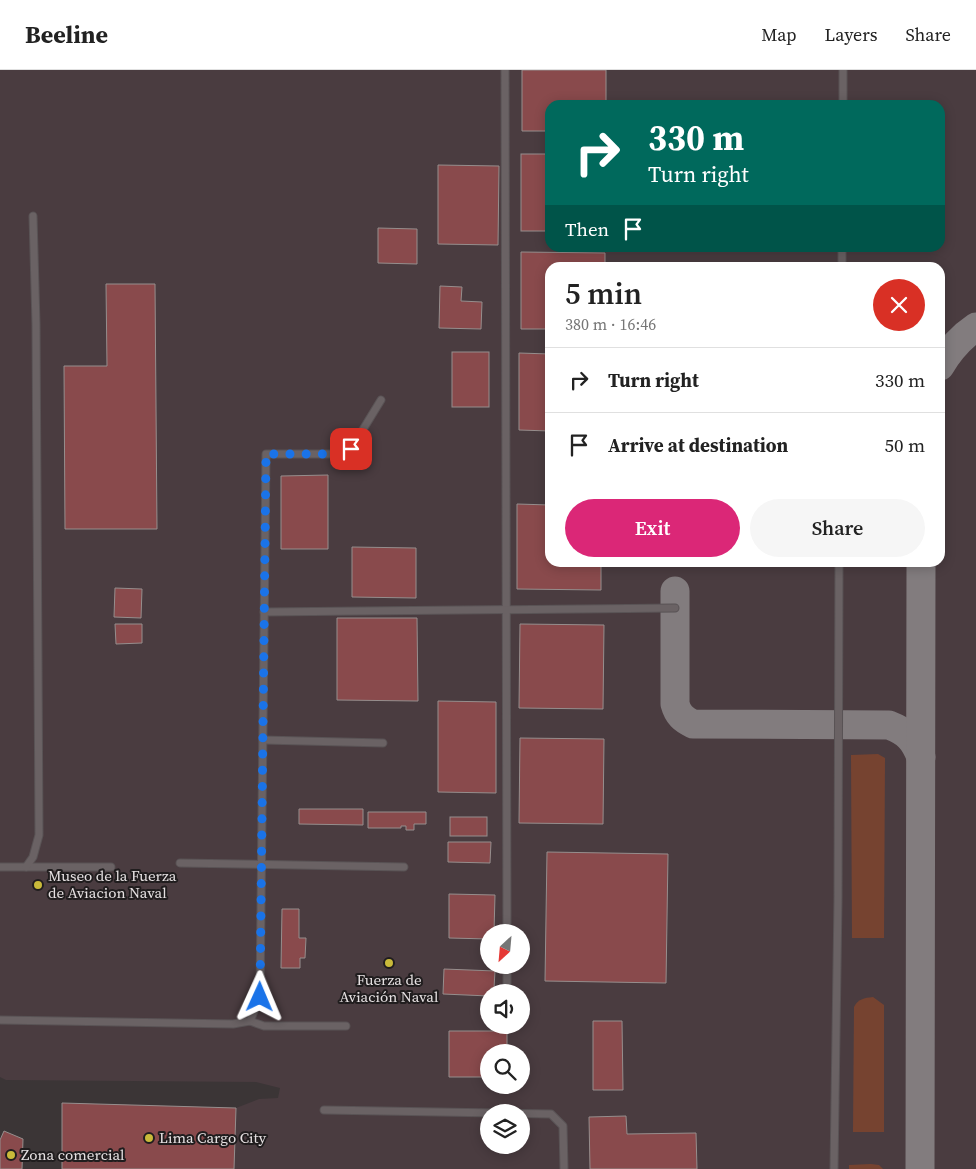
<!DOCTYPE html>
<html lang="en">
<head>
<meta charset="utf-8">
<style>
  :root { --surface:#fff; --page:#f6f6f6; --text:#222; --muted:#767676; --line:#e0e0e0; --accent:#db2777 }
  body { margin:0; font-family:"Source Serif 4",serif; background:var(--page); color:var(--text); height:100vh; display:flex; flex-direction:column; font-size:19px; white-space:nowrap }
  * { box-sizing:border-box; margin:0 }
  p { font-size:16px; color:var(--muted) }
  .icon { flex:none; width:28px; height:28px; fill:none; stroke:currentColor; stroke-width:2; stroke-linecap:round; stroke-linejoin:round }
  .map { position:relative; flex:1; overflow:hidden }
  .drawer { position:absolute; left:545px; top:192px; width:400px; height:305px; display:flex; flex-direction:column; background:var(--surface); border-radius:15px; box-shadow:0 2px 12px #0003 }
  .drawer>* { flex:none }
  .hud { position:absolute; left:545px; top:30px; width:400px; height:152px; border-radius:15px; box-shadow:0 2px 12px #0003; background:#00695c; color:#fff; overflow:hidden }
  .needle { width:32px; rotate:206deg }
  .controls { position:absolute; left:480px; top:854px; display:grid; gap:10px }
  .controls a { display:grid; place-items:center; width:50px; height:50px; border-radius:50%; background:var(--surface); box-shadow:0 2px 12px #0003; font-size:25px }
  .pin { position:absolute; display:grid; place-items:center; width:42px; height:42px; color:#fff; margin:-21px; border-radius:10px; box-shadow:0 2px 8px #0006 }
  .me { position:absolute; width:55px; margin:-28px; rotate:1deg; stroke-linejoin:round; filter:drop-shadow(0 0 4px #0008) }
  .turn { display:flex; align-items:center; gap:18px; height:105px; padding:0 20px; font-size:22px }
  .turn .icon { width:65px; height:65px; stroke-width:2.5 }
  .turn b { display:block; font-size:35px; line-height:42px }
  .then { display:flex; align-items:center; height:48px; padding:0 20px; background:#0003; gap:10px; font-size:19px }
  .round { display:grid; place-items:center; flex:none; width:52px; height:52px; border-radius:26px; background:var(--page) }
  .summary { display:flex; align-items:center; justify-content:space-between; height:85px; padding:0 20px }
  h1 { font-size:30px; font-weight:600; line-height:38px }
  .action { display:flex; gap:10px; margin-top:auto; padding:10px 20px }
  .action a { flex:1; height:58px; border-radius:30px; background:var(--accent); color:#fff; font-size:20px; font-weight:600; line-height:58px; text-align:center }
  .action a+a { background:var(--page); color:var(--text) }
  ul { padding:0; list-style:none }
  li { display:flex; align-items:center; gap:15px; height:65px; padding:0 20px; border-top:1px solid var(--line) }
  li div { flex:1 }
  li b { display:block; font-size:19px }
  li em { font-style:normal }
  header { display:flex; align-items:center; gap:30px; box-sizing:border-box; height:70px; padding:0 25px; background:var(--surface); border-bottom:1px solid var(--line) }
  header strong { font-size:24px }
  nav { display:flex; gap:28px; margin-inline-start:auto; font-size:18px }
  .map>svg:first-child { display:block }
  .built { fill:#4a3c40; fill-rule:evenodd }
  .green { fill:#764330 }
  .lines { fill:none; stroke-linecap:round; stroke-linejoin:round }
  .taxiway { stroke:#827c7e; stroke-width:29 }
  .building { fill:#894a4c; stroke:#968e8d }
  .service-casing { stroke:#595355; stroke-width:9 }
  .service { stroke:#6a6264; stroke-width:7 }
  .route { stroke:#1a73e8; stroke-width:9; stroke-dasharray:0 16.2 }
  .poi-dot { fill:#c9ba3a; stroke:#201d1e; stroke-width:2 }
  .labels { text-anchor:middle; stroke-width:4; stroke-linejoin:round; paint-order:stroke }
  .poi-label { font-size:15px; fill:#e6e1e2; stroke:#201d1e; text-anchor:start }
</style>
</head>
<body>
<header>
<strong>Beeline</strong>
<nav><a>Map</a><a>Layers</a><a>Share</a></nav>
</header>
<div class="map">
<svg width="976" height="1099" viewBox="0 0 976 1099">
  <rect width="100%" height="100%" fill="#3b3536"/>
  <!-- built -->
  <path class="built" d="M0,0H976V1099H62V1033L236,1038L259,1029L278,1028L280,1018L256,1012L6,1010L0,1007ZM550,35H940V178H550ZM550,198H940V492H550ZM489,862H521V895H489ZM489,922H521V955H489ZM489,982H521V1015H489ZM489,1042H521V1075H489Z"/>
  <!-- green -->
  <g class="green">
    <polygon points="878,684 885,688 884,868 852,868 851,685"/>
    <path d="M873,927L884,935V1062H853L854,937C858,929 864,928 873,927Z"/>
    <polygon points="871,1094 879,1095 883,1099 849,1099 849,1095"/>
  </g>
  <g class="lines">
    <!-- taxiway -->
    <g class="taxiway">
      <path d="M940,296C949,281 961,267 976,257"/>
      <path d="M675,521V634C678,645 683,649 693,654L889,655C907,662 914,669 921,687"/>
      <polyline points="920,1099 921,492"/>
    </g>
  </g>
  <!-- building -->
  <g class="building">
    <polygon points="522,0 606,0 606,35 550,35 550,61 522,61"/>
    <rect x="521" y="84" width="29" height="77"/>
    <polygon points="438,95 499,96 498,175 438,174"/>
    <polygon points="378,158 417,159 417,194 378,193"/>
    <polygon points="521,182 605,183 605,198 550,198 550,259 521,259"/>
    <polygon points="106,214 155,214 157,459 65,459 64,296 107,296"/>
    <polygon points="440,216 462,217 461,231 482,232 481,259 439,258"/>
    <rect x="452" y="282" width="37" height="55"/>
    <polygon points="519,283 550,284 550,361 519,360"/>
    <polygon points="328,405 328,479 281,479 281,406"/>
    <polygon points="517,434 550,435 550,492 601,492 601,520 517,519"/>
    <polygon points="352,477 416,478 416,528 352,527"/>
    <polygon points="115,518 142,519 141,548 114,547"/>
    <polygon points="337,548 417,548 418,631 337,630"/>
    <polygon points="115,554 142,554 142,573 116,574"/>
    <polygon points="520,554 604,555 603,639 519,638"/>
    <polygon points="438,631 496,632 496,723 438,722"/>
    <polygon points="520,668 604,669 603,754 519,753"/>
    <polygon points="299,739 363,739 363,755 299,754"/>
    <polygon points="368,742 426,742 426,754 414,754 414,760 406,760 406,756 401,756 401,758 368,758"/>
    <rect x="450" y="747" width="37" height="19"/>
    <polygon points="448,772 491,772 490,793 448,792"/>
    <polygon points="547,782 668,784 666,913 545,911"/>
    <polygon points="449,824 495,825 494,862 489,862 489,869 449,868"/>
    <polygon points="282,839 299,839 299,868 306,868 305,888 300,888 300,898 281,898"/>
    <polygon points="444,899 495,901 494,918 491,918 489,926 443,924"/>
    <polygon points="593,951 622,951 623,1020 593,1020"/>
    <polygon points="449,961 507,961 507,982 489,982 489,1007 449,1007"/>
    <polygon points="62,1033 236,1038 234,1099 62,1099"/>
    <polygon points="626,1046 627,1064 696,1063 697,1099 590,1099 589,1047"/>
    <polygon points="4,1061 23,1069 22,1099 0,1099 0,1070"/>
  </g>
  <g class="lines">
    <defs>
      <g id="service">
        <polyline points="505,0 507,862"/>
        <polyline points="843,35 843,0"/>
        <polyline points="842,198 842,178"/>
        <polyline points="264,542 675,538"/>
        <polyline points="263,670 383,673"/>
        <polyline points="180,793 404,797"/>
        <polyline points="0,797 111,797"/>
        <polyline points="26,797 33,787 39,765 36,254 33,146"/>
        <polyline points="507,922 507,895"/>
        <polyline points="0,950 233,954 250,951 264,956 346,956"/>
        <polyline points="250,951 260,927 266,384 343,384 351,379 381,330"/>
        <polyline points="324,1040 551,1044 563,1056 564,1099"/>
        <polyline points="834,1099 838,830 839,492"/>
      </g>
    </defs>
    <!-- service casing -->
    <use href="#service" class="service-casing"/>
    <!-- service -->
    <use href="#service" class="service"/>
  </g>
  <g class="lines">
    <!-- route -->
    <polyline class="route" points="260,927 266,384 343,384 351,379"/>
  </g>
  <!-- markers -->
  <g class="poi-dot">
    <circle cx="38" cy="815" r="5"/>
    <circle cx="389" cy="893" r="5"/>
    <circle cx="149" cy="1068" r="5"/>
    <circle cx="11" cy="1085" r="5"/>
  </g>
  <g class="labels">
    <!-- poi labels -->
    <g class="poi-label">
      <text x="48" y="811">Museo de la Fuerza<tspan x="48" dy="17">de Aviacion Naval</tspan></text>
      <text x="389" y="915" text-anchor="middle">Fuerza de<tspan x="389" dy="17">Aviación Naval</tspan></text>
      <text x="159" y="1073">Lima Cargo City</text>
      <text x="21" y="1090">Zona comercial</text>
    </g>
  </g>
</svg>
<div class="controls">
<a><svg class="needle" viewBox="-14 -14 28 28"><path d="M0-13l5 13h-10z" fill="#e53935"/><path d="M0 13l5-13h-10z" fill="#767676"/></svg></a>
<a><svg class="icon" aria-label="sound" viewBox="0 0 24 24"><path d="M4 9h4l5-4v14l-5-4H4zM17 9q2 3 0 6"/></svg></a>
<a><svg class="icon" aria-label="search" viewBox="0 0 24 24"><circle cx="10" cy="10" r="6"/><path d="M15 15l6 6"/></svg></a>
<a><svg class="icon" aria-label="layers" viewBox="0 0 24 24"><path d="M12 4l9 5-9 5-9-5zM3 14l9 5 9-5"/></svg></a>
</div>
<div class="pin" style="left:351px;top:379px;background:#d93025"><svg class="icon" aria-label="arrive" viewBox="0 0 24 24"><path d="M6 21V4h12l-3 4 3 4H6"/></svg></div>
<svg class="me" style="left:260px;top:927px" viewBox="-20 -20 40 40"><path d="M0-17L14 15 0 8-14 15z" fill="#1a73e8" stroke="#fff" stroke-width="4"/></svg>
<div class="hud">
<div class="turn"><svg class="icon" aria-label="right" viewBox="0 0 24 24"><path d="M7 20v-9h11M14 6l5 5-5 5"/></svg><div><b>330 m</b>Turn right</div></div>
<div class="then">Then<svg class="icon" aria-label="arrive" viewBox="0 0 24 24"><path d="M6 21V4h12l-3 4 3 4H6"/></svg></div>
</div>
<section class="drawer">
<div class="summary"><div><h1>5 min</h1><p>380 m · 16:46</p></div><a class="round" style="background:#d93025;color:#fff"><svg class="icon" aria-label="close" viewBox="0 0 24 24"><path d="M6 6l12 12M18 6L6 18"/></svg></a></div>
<ul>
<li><svg class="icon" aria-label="right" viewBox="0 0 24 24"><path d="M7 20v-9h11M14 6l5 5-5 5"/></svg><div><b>Turn right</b></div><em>330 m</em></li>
<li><svg class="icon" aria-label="arrive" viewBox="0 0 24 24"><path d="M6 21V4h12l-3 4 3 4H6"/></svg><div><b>Arrive at destination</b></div><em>50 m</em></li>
</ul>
<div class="action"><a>Exit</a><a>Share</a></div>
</section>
</div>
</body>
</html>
